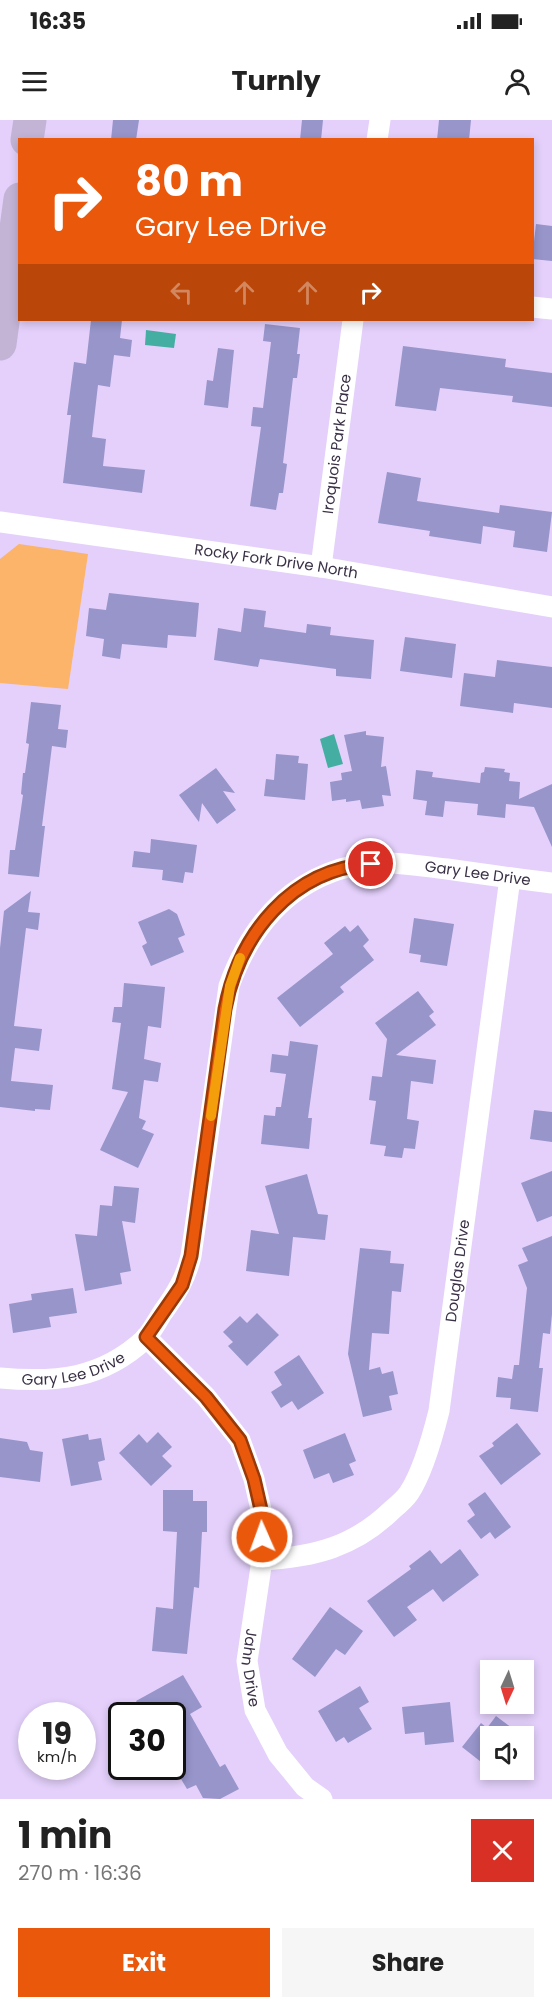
<!DOCTYPE html>
<html lang="en">
<head>
<meta charset="utf-8">
<style>
  :root { --surface:#fff; --page:#f6f6f6; --text:#222; --muted:#767676; --accent:#ea580c }
  body { margin:0; font-family:Poppins,sans-serif; background:var(--page); color:var(--text); height:100vh; display:flex; flex-direction:column; font-size:22px; white-space:nowrap }
  * { box-sizing:border-box; margin:0 }
  p { font-size:20px; color:var(--muted) }
  .icon { flex:none; width:33px; height:33px; fill:none; stroke:currentColor; stroke-width:2; stroke-linecap:round; stroke-linejoin:round }
  .map { position:relative; height:1679px; overflow:hidden }
  .drawer { display:flex; flex-direction:column; background:var(--surface); flex:1 }
  .drawer>* { flex:none }
  .top-card { position:absolute; left:18px; top:18px; width:516px; height:183px; border-radius:0px; box-shadow:0 3px 9px #0003; background:#ea580c; color:#fff; overflow:hidden }
  .needle { width:39px; rotate:184deg }
  .fabs { position:absolute; left:480px; top:1540px; display:grid; gap:12px }
  .fabs a { display:grid; place-items:center; width:54px; height:54px; border-radius:0px; background:var(--surface); box-shadow:0 3px 9px #0003; font-size:30px }
  .speed { position:absolute; left:18px; top:1582px; display:flex; gap:12px; font-size:30px; font-weight:700; text-align:center }
  .speed>* { display:grid; place-content:center; width:78px; height:78px; border-radius:50%; background:var(--surface); box-shadow:0 3px 9px #0003; line-height:1 }
  .speed small { font-size:15px; font-weight:400 }
  .speed .limit { border:3px solid #111; border-radius:9px; background:#fff; color:#111 }
  .pin { position:absolute; display:grid; place-items:center; width:51px; height:51px; color:#fff; margin:-26px; border:3px solid #fff; border-radius:50%; box-shadow:0 2px 6px #0007 }
  .me { position:absolute; width:66px; margin:-33px; rotate:358deg; stroke-linejoin:round; filter:drop-shadow(0 0 4px #0008) }
  .turn { display:flex; align-items:center; gap:21px; height:126px; padding:0 18px; font-size:27px }
  .turn .icon { width:78px; height:78px; stroke-width:2.5 }
  .turn b { display:block; font-size:42px; line-height:51px }
  .lanes { display:flex; align-items:center; height:57px; padding:0 18px; background:#0003; justify-content:center; gap:30px; direction:ltr }
  .lanes .off { opacity:.35 }
  .round { display:grid; place-items:center; flex:none; width:63px; height:63px; border-radius:0px; background:var(--page) }
  .headline { display:flex; align-items:center; justify-content:space-between; height:102px; padding:0 18px }
  h1 { font-size:36px; font-weight:700; line-height:45px }
  .cta { display:flex; gap:12px; margin-top:auto; padding:12px 18px }
  .cta a { flex:1; height:69px; border-radius:0px; background:var(--accent); color:#fff; font-size:24px; font-weight:700; line-height:69px; text-align:center }
  .cta a+a { background:var(--page); color:var(--text) }
  .status { display:flex; justify-content:space-between; align-items:center; height:42px; padding:0 30px; background:var(--surface); direction:ltr }
  .status svg { height:16px; fill:currentColor }
  header { display:flex; justify-content:space-between; align-items:center; height:78px; padding:0 18px; background:var(--surface); font-size:27px; font-weight:700 }
  .map>svg:first-child { display:block }
  .green { fill:#fbb469 }
  .water { fill:#45aea2 }
  .building { fill:#9795ca }
  .lines { fill:none; stroke-linecap:round; stroke-linejoin:round }
  .street { stroke:#fff; stroke-width:21 }
  .primary { stroke:#c3b4d6; stroke-width:33 }
  .route-casing { stroke:#983908; stroke-width:15 }
  .route { stroke:#ea580c; stroke-width:10 }
  .slow { stroke:#f59e0b; stroke-width:10 }
  .labels { text-anchor:middle; stroke-width:6; stroke-linejoin:round; paint-order:stroke }
  .street-label { font-size:15px; fill:#3a3146; stroke:#fbfbfb }
</style>
</head>
<body>
<div class="status"><b>16:35</b><svg viewBox="0 0 49 12"><path d="M0 12V9h3v3zM5 12V6h3v6zM10 12V3h3v9zM15 12V0h3v12zM26 1h20v11H26zM47 4h2v5h-2z"/></svg></div>
<header><svg class="icon" aria-label="menu" viewBox="0 0 24 24"><path d="M4 6h16M4 12h16M4 18h16"/></svg>Turnly<svg class="icon" aria-label="person" viewBox="0 0 24 24"><circle cx="12" cy="8" r="4"/><path d="M4 21q1-7 8-7t8 7"/></svg></header>
<div class="map">
<svg width="552" height="1679" viewBox="0 0 552 1679">
  <rect width="100%" height="100%" fill="#e4d0fb"/>
  <!-- green -->
  <polygon class="green" points="19,424 88,434 68,569 0,563 0,439"/>
  <!-- water -->
  <g class="water">
    <polygon points="146,210 176,214 174,228 145,225"/>
    <polygon points="334,614 343,644 328,648 320,619"/>
  </g>
  <!-- building -->
  <g class="building">
    <polygon points="113,0 139,0 136,20 111,20"/>
    <polygon points="302,0 323,0 321,20 300,20"/>
    <polygon points="439,0 471,0 469,20 437,20"/>
    <polygon points="536,104 552,106 552,141 532,139"/>
    <polygon points="91,200 122,200 120,218 132,220 130,237 114,235 110,267 98,265 92,317 106,319 103,346 145,350 142,373 63,363 71,295 67,295 74,242 86,244"/>
    <polygon points="265,204 300,208 297,234 300,234 297,258 293,258 283,343 287,344 283,373 279,373 276,390 250,386 261,307 251,306 253,287 263,288 271,222 263,221"/>
    <polygon points="403,226 506,239 505,247 552,253 552,287 512,282 513,276 440,268 436,291 395,286"/>
    <polygon points="218,228 234,230 228,288 204,285 207,260 213,261"/>
    <polygon points="387,352 421,358 417,381 499,393 500,385 552,392 547,432 513,427 515,411 483,406 481,424 429,416 430,411 378,403"/>
    <polygon points="109,473 199,483 196,517 168,515 167,528 122,524 120,539 102,536 104,519 86,516 89,488 106,490"/>
    <polygon points="244,488 266,491 264,507 306,513 307,504 331,507 330,515 374,520 371,559 336,556 336,549 260,539 258,547 214,540 218,508 241,512"/>
    <polygon points="405,517 456,524 452,558 400,551"/>
    <polygon points="497,540 552,547 552,588 514,583 513,593 460,586 464,553 495,557"/>
    <polygon points="31,582 61,585 58,609 68,610 66,628 52,626 42,706 45,706 39,757 8,754 10,730 15,730 19,703 23,675 21,674 23,653 25,653 29,624 26,623"/>
    <polygon points="366,611 366,615 384,617 381,647 386,646 391,676 382,675 384,686 362,689 360,680 346,682 346,679 332,681 330,662 342,660 341,653 352,651 344,615"/>
    <polygon points="276,634 299,636 298,643 308,644 305,680 264,676 266,659 274,660"/>
    <polygon points="485,647 505,649 504,652 510,653 509,661 520,662 519,679 552,664 552,727 534,687 506,684 505,698 477,695 478,684 445,681 443,697 425,695 427,681 413,679 416,650 433,652 432,657 480,663 481,653 484,652"/>
    <polygon points="216,648 235,673 223,671 236,690 217,704 202,683 199,702 179,675"/>
    <polygon points="151,719 197,725 193,753 185,752 183,763 162,760 163,750 132,747 134,731 150,733"/>
    <polygon points="31,771 28,792 40,793 38,810 26,808 14,906 42,909 39,931 15,928 11,961 53,965 50,990 35,989 35,991 0,987 0,828 4,791"/>
    <polygon points="169,789 177,794 185,815 178,818 184,832 151,846 142,826 147,823 138,802"/>
    <polygon points="414,798 454,804 447,846 420,842 421,835 409,833"/>
    <polygon points="358,805 369,820 363,826 374,840 340,867 344,872 300,907 277,878 333,834 324,823 345,806 350,812"/>
    <polygon points="124,863 165,867 161,908 148,906 144,939 161,943 158,962 144,960 139,998 146,1001 142,1009 154,1014 138,1048 100,1030 128,972 112,969 121,903 112,902 114,887 122,887"/>
    <polygon points="418,871 434,892 429,896 436,905 396,935 436,940 433,964 411,961 407,999 419,1001 415,1029 404,1028 402,1038 384,1036 386,1026 370,1024 376,981 369,980 372,956 382,957 387,919 375,903"/>
    <polygon points="290,921 318,925 308,998 312,998 309,1029 261,1024 264,995 275,996 276,987 281,987 286,954 270,952 272,934 288,936"/>
    <polygon points="534,990 552,992 552,1022 530,1019"/>
    <polygon points="552,1051 552,1096 537,1102 521,1063"/>
    <polygon points="307,1054 318,1094 328,1095 325,1120 293,1117 289,1156 246,1151 251,1110 279,1114 265,1066"/>
    <polygon points="114,1066 139,1068 135,1103 122,1101 131,1151 120,1153 122,1164 85,1171 75,1114 97,1116 100,1085 112,1086"/>
    <polygon points="552,1116 552,1194 550,1214 543,1213 539,1248 543,1248 538,1292 510,1289 511,1278 496,1277 498,1257 512,1259 514,1245 519,1245 527,1168 518,1145 528,1141 522,1128"/>
    <polygon points="360,1128 391,1131 390,1143 404,1144 401,1172 392,1171 389,1214 372,1213 369,1250 380,1247 382,1254 393,1251 398,1274 389,1276 392,1290 363,1297 348,1234"/>
    <polygon points="73,1168 77,1193 49,1197 51,1207 13,1213 9,1184 32,1180 31,1174"/>
    <polygon points="257,1193 279,1215 247,1246 228,1226 233,1222 223,1212 240,1196 247,1203"/>
    <polygon points="299,1235 324,1273 298,1290 292,1281 281,1288 271,1272 282,1265 274,1252"/>
    <polygon points="517,1303 541,1334 501,1365 479,1336 494,1326 492,1323"/>
    <polygon points="158,1312 172,1327 162,1336 172,1346 151,1366 119,1333 139,1314 147,1323"/>
    <polygon points="345,1313 356,1341 349,1344 354,1355 333,1363 329,1353 314,1359 303,1330"/>
    <polygon points="88,1314 89,1320 101,1318 105,1340 98,1342 102,1360 71,1366 62,1319"/>
    <polygon points="0,1318 27,1322 30,1330 43,1332 40,1362 0,1357"/>
    <polygon points="163,1370 193,1370 193,1381 207,1381 207,1412 202,1412 199,1468 194,1467 187,1534 152,1531 156,1487 173,1489 177,1412 163,1411"/>
    <polygon points="485,1372 511,1407 495,1419 490,1412 481,1419 467,1401 475,1395 468,1384"/>
    <polygon points="460,1429 479,1455 443,1482 433,1469 407,1487 417,1500 394,1517 367,1481 411,1449 409,1446 430,1430 441,1444"/>
    <polygon points="330,1487 363,1511 345,1535 336,1529 315,1557 292,1539"/>
    <polygon points="183,1555 202,1587 190,1594 220,1647 225,1644 239,1669 220,1679 203,1678 196,1665 187,1669 172,1644 172,1596 145,1596 136,1581"/>
    <polygon points="360,1566 369,1582 359,1588 372,1609 348,1623 344,1617 336,1622 318,1591"/>
    <polygon points="450,1582 454,1622 425,1625 424,1612 405,1614 402,1587"/>
    <polygon points="496,1596 524,1617 490,1617 490,1649 462,1627 481,1603 487,1608"/>
  </g>
  <g class="lines">
    <!-- street -->
    <g class="street">
      <polyline points="377,20 380,0"/>
      <polyline points="532,187 552,189"/>
      <path id="s1" d="M0,402L321,447L552,487"/>
      <path id="s2" d="M321,447L353,200"/>
      <path id="s3" d="M146,1217L206,1277L240,1320L254,1359L262,1394V1440L247,1541L255,1590L278,1634L305,1667L322,1679"/>
      <path id="s4" d="M0,1258C56,1263 102,1259 145,1219C152,1211 157,1201 163,1192C176,1174 186,1158 191,1136L229,866C251,805 290,759 356,745C385,739 418,746 447,749C482,754 517,759 552,763"/>
      <path id="s5" d="M262,1440C314,1437 354,1427 392,1390C398,1385 405,1379 409,1373C423,1352 433,1315 439,1291L510,758"/>
    </g>
    <!-- primary -->
    <g class="primary">
      <polyline points="27,20 30,0"/>
      <polyline points="0,224 20,79"/>
    </g>
  </g>
  <g class="lines">
    <defs>
      <path id="route" d="M262,1417V1394L254,1359L240,1320L206,1277L146,1217L182,1165L191,1136L225,889C239,815 291,749 371,744"/>
    </defs>
    <!-- route casing -->
    <use href="#route" class="route-casing"/>
    <!-- route -->
    <use href="#route" class="route"/>
    <!-- slow -->
    <polyline class="slow" points="211,996 230,866 240,838"/>
  </g>
  <g class="labels">
    <!-- street labels -->
    <g class="street-label">
      <text dy="5" stroke="none"><textPath href="#s2" startOffset="124">Iroquois Park Place</textPath></text>
      <text dy="5" stroke="none"><textPath href="#s1" startOffset="279">Rocky Fork Drive North</textPath></text>
      <text dy="5" stroke="none"><textPath href="#s4" startOffset="830">Gary Lee Drive</textPath></text>
      <text dy="5" stroke="none"><textPath href="#s5" startOffset="396">Douglas Drive</textPath></text>
      <text dy="5" stroke="none"><textPath href="#s4" startOffset="75">Gary Lee Drive</textPath></text>
      <text dy="5" stroke="none"><textPath href="#s3" startOffset="372">Jahn Drive</textPath></text>
    </g>
  </g>
</svg>
<div class="fabs">
<a><svg class="needle" viewBox="-14 -14 28 28"><path d="M0-13l5 13h-10z" fill="#e53935"/><path d="M0 13l5-13h-10z" fill="#767676"/></svg></a>
<a><svg class="icon" aria-label="sound" viewBox="0 0 24 24"><path d="M4 9h4l5-4v14l-5-4H4zM17 9q2 3 0 6"/></svg></a>
</div>
<div class="speed"><div>19<small>km/h</small></div><div class="limit">30</div></div>
<div class="pin" style="left:371px;top:744px;background:#d93025"><svg class="icon" aria-label="arrive" viewBox="0 0 24 24"><path d="M6 21V4h12l-3 4 3 4H6"/></svg></div>
<svg class="me" style="left:262px;top:1417px" viewBox="-20 -20 40 40"><circle r="17" fill="#ea580c" stroke="#fff" stroke-width="3"/><path d="M0-11L8 9 0 5-8 9z" fill="#fff"/></svg>
<div class="top-card">
<div class="turn"><svg class="icon" aria-label="right" viewBox="0 0 24 24"><path d="M7 20v-9h11M14 6l5 5-5 5"/></svg><div><b>80 m</b>Gary Lee Drive</div></div>
<div class="lanes"><svg class="icon off" aria-label="left" viewBox="0 0 24 24"><path d="M17 20v-9H6M10 6l-5 5 5 5"/></svg><svg class="icon off" aria-label="ahead" viewBox="0 0 24 24"><path d="M12 20V5M6 11l6-6 6 6"/></svg><svg class="icon off" aria-label="ahead" viewBox="0 0 24 24"><path d="M12 20V5M6 11l6-6 6 6"/></svg><svg class="icon" aria-label="right" viewBox="0 0 24 24"><path d="M7 20v-9h11M14 6l5 5-5 5"/></svg></div>
</div>
</div>
<section class="drawer">
<div class="headline"><div><h1>1 min</h1><p>270 m · 16:36</p></div><a class="round" style="background:#d93025;color:#fff"><svg class="icon" aria-label="close" viewBox="0 0 24 24"><path d="M6 6l12 12M18 6L6 18"/></svg></a></div>
<div class="cta"><a>Exit</a><a>Share</a></div>
</section>
</body>
</html>
